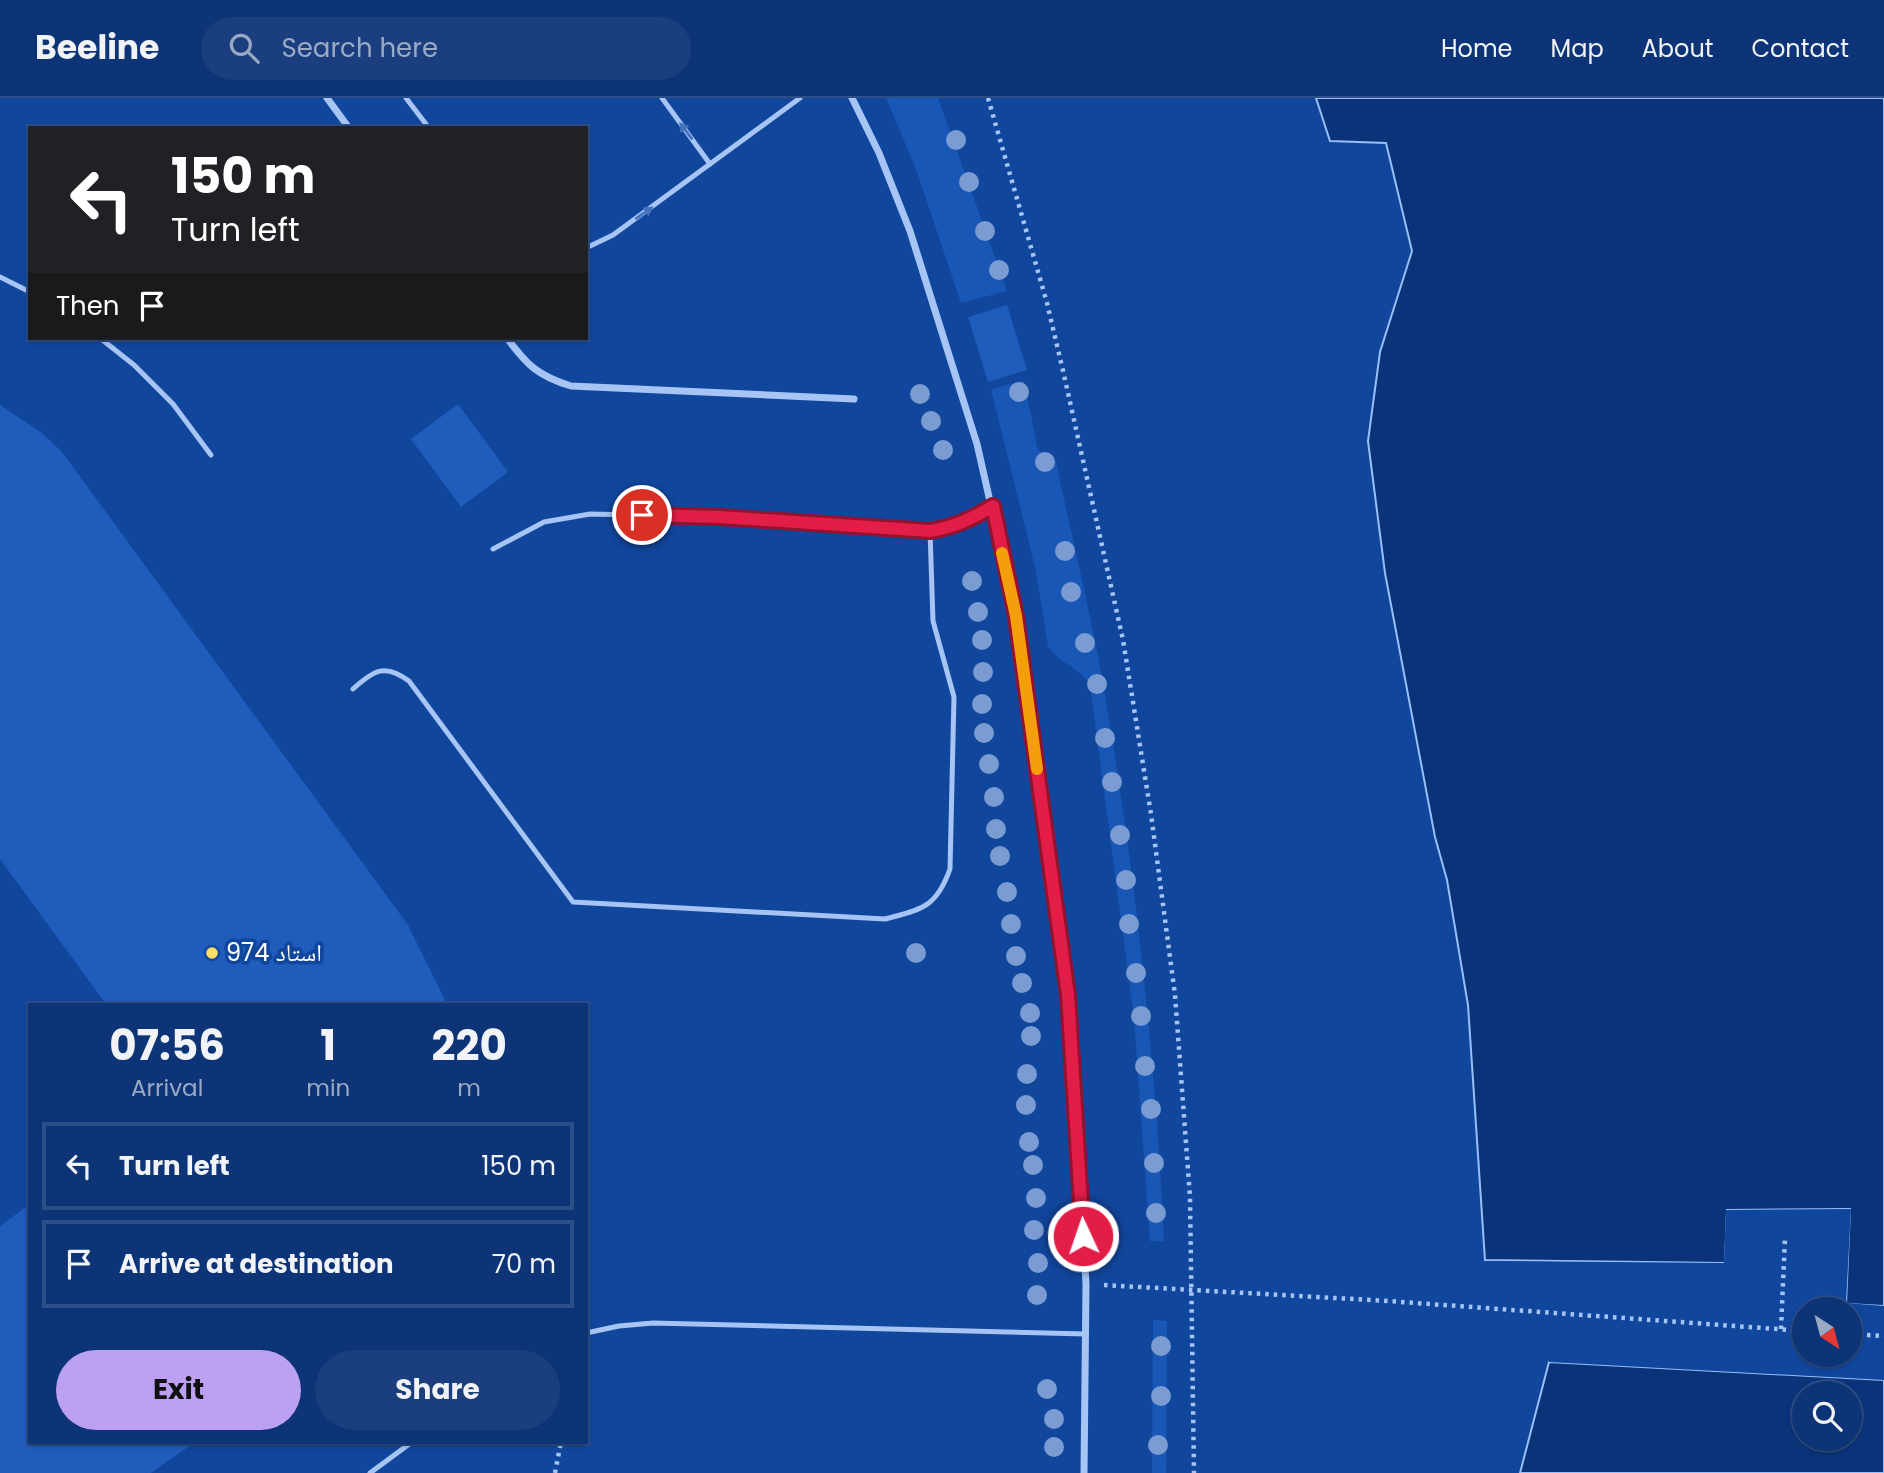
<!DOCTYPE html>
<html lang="en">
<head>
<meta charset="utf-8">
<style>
  :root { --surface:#0d3476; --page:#1b3f7e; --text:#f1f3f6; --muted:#9aaac5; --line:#2d4f88; --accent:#bca0f2 }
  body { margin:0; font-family:Poppins,"Noto Naskh Arabic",sans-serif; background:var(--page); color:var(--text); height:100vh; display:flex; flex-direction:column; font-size:26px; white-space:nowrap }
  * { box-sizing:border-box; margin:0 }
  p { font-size:23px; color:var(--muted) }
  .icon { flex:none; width:38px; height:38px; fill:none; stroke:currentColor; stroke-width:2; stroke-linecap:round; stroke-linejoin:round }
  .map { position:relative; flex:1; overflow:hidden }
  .side { position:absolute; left:28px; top:905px; width:560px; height:441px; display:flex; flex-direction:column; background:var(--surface); border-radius:0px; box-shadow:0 2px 5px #0004,0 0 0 2px var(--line) }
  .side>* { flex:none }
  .banner { position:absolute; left:28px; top:28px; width:560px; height:214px; border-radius:0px; box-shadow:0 2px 5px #0004,0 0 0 2px var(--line); background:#202124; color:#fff; overflow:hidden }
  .needle { width:46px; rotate:144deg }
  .tools { position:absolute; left:1792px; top:1199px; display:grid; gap:14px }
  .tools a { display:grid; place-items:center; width:70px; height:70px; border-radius:50%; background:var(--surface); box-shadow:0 2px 5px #0004,0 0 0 2px var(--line); font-size:35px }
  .pin { position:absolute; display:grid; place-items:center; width:60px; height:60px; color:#fff; margin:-30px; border:4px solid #fff; border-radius:50%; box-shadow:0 2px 7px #0007 }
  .me { position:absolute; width:77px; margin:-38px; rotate:357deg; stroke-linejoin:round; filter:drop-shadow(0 0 5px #0008) }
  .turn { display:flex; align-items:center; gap:24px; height:147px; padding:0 28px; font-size:32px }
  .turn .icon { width:91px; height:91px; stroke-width:2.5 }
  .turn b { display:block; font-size:49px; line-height:60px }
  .then { display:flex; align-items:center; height:66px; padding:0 28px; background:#0003; gap:14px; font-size:26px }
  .eta { display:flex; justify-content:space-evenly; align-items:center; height:119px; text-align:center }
  .eta b { font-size:42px; font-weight:700; line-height:49px }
  .cta { display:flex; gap:14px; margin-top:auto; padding:14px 28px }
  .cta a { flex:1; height:80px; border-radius:42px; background:var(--accent); color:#111; font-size:28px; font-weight:700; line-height:80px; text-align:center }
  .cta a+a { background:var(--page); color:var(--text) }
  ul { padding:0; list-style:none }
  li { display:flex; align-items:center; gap:21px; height:88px; margin:0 14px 10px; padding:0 14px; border:4px solid var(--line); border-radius:0px }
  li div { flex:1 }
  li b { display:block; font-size:26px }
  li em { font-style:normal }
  header { display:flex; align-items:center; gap:42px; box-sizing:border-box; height:98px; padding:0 35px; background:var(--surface); border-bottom:2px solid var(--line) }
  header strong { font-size:33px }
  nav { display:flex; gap:38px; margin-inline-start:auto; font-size:24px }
  .search { width:490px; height:63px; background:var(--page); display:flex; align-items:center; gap:18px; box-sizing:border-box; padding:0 24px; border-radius:38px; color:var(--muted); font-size:26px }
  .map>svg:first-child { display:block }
  .green { fill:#1957b7 }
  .water { fill:#0a3379; stroke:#98bff8; stroke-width:2; fill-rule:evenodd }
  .pier { fill:#11469d }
  .building { fill:#1f5cbc }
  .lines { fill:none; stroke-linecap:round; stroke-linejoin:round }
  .path { stroke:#a6c5f5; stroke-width:4.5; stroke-dasharray:3.5 5; stroke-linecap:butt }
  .lane { stroke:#a6c5f5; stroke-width:5 }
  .street { stroke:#a6c5f5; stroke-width:7 }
  .tree { fill:#7a9cd2 }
  .oneway { fill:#4572bc }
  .route-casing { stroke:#92132f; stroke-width:18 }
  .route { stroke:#e11d48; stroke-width:12 }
  .slow { stroke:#f59e0b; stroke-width:12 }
  .poi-dot { fill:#ffdd6a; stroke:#11469d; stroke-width:2.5 }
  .labels { text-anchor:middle; stroke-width:7; stroke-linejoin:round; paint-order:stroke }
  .poi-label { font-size:24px; fill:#fff; stroke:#11469d; text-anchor:start }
</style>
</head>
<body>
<header>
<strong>Beeline</strong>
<div class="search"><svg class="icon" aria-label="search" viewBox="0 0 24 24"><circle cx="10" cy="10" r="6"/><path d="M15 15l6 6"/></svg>Search here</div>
<nav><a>Home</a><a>Map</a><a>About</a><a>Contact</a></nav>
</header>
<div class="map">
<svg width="1884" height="1375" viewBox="0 0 1884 1375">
  <rect width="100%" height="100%" fill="#11469d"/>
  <!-- green -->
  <g class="green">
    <polygon points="886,0 938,0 1007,193 961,205 916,71"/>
    <path d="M1024,283L1038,352L1056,363C1071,437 1090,511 1103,586C1135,771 1155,956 1164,1143H1150L1134,920L1090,587C1081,570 1058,565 1048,548L1035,469L991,291Z"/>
    <polygon points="1153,1222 1167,1223 1166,1375 1152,1375"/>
  </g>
  <!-- water -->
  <g class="water">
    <polygon points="1316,0 1884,0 1884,1208 1846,1206 1850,1111 1727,1112 1725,1165 1485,1162 1468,907 1447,782 1435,739 1385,475 1368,343 1380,254 1412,153 1386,45 1330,43"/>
    <path d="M1549,1264L1884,1282V1375H1520ZM1804,1295H1850V1340H1804Z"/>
  </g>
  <!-- pier -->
  <g class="pier">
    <polygon points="1851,1111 1846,1205 1884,1208 1884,1211 1843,1207 1847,1115 1730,1116 1728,1165 1725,1168 1485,1166 1482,1163 1724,1165 1726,1112"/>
    <polygon points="1550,1261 1884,1279 1884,1282 1549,1264"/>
  </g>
  <!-- building -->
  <g class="building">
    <polygon points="1007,207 1027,272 988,284 968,219"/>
    <polygon points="458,306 508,374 461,409 411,341"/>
    <polygon points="0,307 42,335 62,354 408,827 447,906 106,906 0,761"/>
    <polygon points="30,1106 30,1344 195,1344 151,1375 0,1375 0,1128"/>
  </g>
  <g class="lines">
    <!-- path -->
    <g class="path">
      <polyline points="988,0 1047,205 1064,277 1123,542 1151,716 1175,897 1190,1099 1194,1375"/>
      <polyline points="1104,1187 1388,1203 1804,1233"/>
      <polyline points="1781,1231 1785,1140"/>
      <polyline points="1850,1236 1884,1238"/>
      <polyline points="555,1375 561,1344"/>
    </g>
    <!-- lane -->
    <g class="lane">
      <polyline points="406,0 429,30"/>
      <polyline points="662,0 710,66"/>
      <polyline points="586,150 613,137 800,0"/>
      <polyline points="0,179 30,194"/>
      <polyline points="100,240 134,267 173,306 211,357"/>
      <path d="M493,451L544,424L590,416L720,419L930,433C954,429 972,422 993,408"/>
      <path d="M353,591C374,572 385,565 409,583L573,804L885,821C922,811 936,810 950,771L954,599L933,523L930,433"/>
      <polyline points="586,1235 619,1228 653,1225 1086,1236"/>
      <polyline points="370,1375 412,1344"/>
    </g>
    <!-- street -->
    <g class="street">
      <polyline points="327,0 349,30"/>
      <polyline points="852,0 879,55 910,133 977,346 1016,518 1068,897 1086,1186 1084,1375"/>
      <path d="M507,240C527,267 538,278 571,288L854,301"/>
    </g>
  </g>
  <!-- trees -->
  <g class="tree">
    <circle cx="956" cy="42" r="10"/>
    <circle cx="969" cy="84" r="10"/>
    <circle cx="985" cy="133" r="10"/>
    <circle cx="999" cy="172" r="10"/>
    <circle cx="1019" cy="294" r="10"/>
    <circle cx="920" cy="296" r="10"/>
    <circle cx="931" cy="323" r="10"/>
    <circle cx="943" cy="352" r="10"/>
    <circle cx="1045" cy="364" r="10"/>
    <circle cx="1065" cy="453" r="10"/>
    <circle cx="972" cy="483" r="10"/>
    <circle cx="1071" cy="494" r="10"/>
    <circle cx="978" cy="514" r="10"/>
    <circle cx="982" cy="542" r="10"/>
    <circle cx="1085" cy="545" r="10"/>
    <circle cx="983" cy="574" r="10"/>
    <circle cx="1097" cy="586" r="10"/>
    <circle cx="982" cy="606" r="10"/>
    <circle cx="984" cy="635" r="10"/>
    <circle cx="1105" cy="640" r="10"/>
    <circle cx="989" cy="666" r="10"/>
    <circle cx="1112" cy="684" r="10"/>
    <circle cx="994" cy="699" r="10"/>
    <circle cx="996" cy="731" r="10"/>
    <circle cx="1120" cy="737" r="10"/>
    <circle cx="1000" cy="758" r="10"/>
    <circle cx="1126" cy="782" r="10"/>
    <circle cx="1007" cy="794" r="10"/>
    <circle cx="1011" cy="826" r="10"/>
    <circle cx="1129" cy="826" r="10"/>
    <circle cx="916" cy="855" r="10"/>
    <circle cx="1016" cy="858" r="10"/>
    <circle cx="1136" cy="875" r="10"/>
    <circle cx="1022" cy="885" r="10"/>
    <circle cx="1030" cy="915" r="10"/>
    <circle cx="1141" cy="918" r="10"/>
    <circle cx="1031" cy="938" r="10"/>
    <circle cx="1145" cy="968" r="10"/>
    <circle cx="1027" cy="976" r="10"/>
    <circle cx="1026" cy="1007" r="10"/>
    <circle cx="1151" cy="1011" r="10"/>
    <circle cx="1029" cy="1044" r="10"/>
    <circle cx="1154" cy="1065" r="10"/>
    <circle cx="1033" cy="1067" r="10"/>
    <circle cx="1036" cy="1100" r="10"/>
    <circle cx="1156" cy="1115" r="10"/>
    <circle cx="1034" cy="1132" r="10"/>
    <circle cx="1038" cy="1165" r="10"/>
    <circle cx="1037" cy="1197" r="10"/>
    <circle cx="1161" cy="1248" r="10"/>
    <circle cx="1047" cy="1291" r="10"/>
    <circle cx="1161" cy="1298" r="10"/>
    <circle cx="1054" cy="1321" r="10"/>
    <circle cx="1158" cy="1347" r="10"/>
    <circle cx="1054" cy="1349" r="10"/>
  </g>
  <!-- one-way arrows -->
  <defs><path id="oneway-solid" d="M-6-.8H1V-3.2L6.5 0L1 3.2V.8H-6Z" transform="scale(1.75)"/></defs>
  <g class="oneway">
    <use href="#oneway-solid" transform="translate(686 33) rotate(-127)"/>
    <use href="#oneway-solid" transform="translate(644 115) rotate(-35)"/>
  </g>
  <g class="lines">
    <defs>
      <path id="route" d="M642,417L720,419L930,433C954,429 972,421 993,408L1016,518L1068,897L1083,1138"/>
    </defs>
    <!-- route casing -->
    <use href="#route" class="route-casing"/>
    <!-- route -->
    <use href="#route" class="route"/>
    <!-- slow -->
    <polyline class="slow" points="1002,455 1016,518 1037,671"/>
  </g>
  <!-- markers -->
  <circle class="poi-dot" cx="212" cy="855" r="7"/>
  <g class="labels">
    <!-- poi labels -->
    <g class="poi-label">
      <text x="226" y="863">استاد 974</text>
    </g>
  </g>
</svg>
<div class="tools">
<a><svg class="needle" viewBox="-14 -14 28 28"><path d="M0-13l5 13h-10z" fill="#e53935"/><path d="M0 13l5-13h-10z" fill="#9aaac5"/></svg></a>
<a><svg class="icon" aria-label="search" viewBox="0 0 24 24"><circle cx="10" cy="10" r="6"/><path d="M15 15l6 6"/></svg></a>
</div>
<div class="pin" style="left:642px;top:417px;background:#d93025"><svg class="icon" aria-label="arrive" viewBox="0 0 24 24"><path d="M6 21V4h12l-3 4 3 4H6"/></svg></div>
<svg class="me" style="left:1083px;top:1138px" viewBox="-20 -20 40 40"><circle r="17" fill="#e11d48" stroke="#fff" stroke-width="3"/><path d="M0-11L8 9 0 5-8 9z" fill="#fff"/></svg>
<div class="banner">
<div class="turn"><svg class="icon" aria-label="left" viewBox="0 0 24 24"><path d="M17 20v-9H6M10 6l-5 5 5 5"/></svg><div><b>150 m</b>Turn left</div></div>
<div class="then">Then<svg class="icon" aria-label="arrive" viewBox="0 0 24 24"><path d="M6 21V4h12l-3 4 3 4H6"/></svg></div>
</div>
<section class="side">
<div class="eta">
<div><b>07:56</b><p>Arrival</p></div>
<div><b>1</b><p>min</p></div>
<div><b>220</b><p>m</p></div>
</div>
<ul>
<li><svg class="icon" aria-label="left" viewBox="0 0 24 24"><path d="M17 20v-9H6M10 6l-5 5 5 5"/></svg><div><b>Turn left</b></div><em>150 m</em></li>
<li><svg class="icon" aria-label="arrive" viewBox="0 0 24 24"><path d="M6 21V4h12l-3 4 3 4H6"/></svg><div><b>Arrive at destination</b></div><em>70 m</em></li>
</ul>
<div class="cta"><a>Exit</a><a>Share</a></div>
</section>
</div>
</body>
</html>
